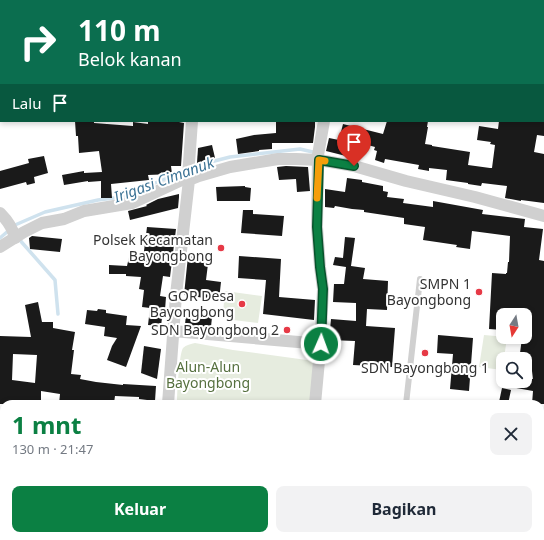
<!DOCTYPE html>
<html lang="id">
<head>
<meta charset="utf-8">
<style>
  :root { --surface:#fff; --page:#f2f2f3; --text:#1f2937; --muted:#747a83; --accent:#0b8043 }
  body { margin:0; font-family:"Noto Sans",sans-serif; background:var(--page); color:var(--text); height:100vh; display:flex; flex-direction:column; font-size:15px; white-space:nowrap }
  * { box-sizing:border-box; margin:0 }
  p { font-size:13px; color:var(--muted) }
  .icon { flex:none; width:22px; height:22px; fill:none; stroke:currentColor; stroke-width:2; stroke-linecap:round; stroke-linejoin:round }
  .map { position:relative; flex:1; overflow:hidden }
  .details { position:absolute; left:0px; top:400px; width:544px; height:140px; display:flex; flex-direction:column; background:var(--surface); border-radius:12px 12px 0 0; box-shadow:0 2px 6px #0003 }
  .details>* { flex:none }
  .top-card { position:absolute; left:0px; top:0px; width:544px; height:122px; box-shadow:0 2px 6px #0003; background:#0b6e4f; color:#fff; overflow:hidden }
  .needle { width:26px; rotate:191deg }
  .buttons { position:absolute; left:496px; top:308px; display:grid; gap:8px }
  .buttons a { display:grid; place-items:center; width:36px; height:36px; border-radius:8px; background:var(--surface); box-shadow:0 2px 6px #0003; font-size:20px }
  .pin { position:absolute; display:grid; place-items:center; width:34px; height:34px; color:#fff; margin:-41px -17px; border-radius:50% 50% 50% 0; rotate:-45deg; box-shadow:0 0 4px #0007 }
  .pin .icon { rotate:45deg }
  .me { position:absolute; width:44px; margin:-22px; rotate:2deg; stroke-linejoin:round; filter:drop-shadow(0 0 3px #0008) }
  .turn { display:flex; align-items:center; gap:14px; height:84px; padding:0 12px; font-size:18px }
  .turn .icon { width:52px; height:52px; stroke-width:2.5 }
  .turn b { display:block; font-size:28px; line-height:34px }
  .then { display:flex; align-items:center; height:38px; padding:0 12px; background:#0003; gap:8px; font-size:15px }
  .round { display:grid; place-items:center; flex:none; width:42px; height:42px; border-radius:8px; background:var(--page) }
  .overview { display:flex; align-items:center; justify-content:space-between; height:68px; padding:0 12px }
  h1 { font-size:24px; font-weight:700; line-height:30px; color:var(--accent) }
  .cta { display:flex; gap:8px; margin-top:auto; padding:8px 12px }
  .cta a { flex:1; height:46px; border-radius:8px; background:var(--accent); color:#fff; font-size:16px; font-weight:700; line-height:46px; text-align:center }
  .cta a+a { background:var(--page); color:var(--text) }
  .map>svg:first-child { display:block }
  .green { fill:#e6ecdf }
  .lines { fill:none; stroke-linecap:round; stroke-linejoin:round }
  .stream { stroke:#cfe2ee; stroke-width:3.5 }
  .building { fill:#1a1a1a; fill-rule:evenodd }
  .service { stroke:#d0d0d0; stroke-width:6 }
  .minor { stroke:#d0d0d0; stroke-width:12 }
  .primary { stroke:#ababab; stroke-width:19 }
  .route-casing { stroke:#07532c; stroke-width:10 }
  .route { stroke:#0b8043; stroke-width:7 }
  .slow { stroke:#f59e0b; stroke-width:7 }
  .poi-dot { fill:#e63946; stroke:#fff; stroke-width:1.5 }
  .labels { text-anchor:middle; stroke-width:4; stroke-linejoin:round; paint-order:stroke }
  .poi-label { font-size:14px; fill:#333; stroke:#fff; text-anchor:end }
  .park-label { font-size:14px; fill:#56703f; stroke:#fff }
  .water-label { font-size:15px; font-style:italic; fill:#3f7597; stroke:#fff }
</style>
</head>
<body>
<div class="map">
<svg width="544" height="540" viewBox="0 0 544 540">
  <rect width="100%" height="100%" fill="#fff"/>
  <!-- green -->
  <g class="green">
    <polygon points="225,291 262,296 258,323 233,320 233,314 223,313"/>
    <polygon points="484,335 507,337 504,359 503,359 502,370 479,367"/>
    <path d="M195,343L233,350L314,361L313,404H177C177,395 179,354 183,348C186,345 191,344 195,343Z"/>
  </g>
  <g class="lines">
    <!-- stream -->
    <g class="stream">
      <polyline points="191,167 230,157 300,149 317,153"/>
      <polyline points="0,238 15,225 45,212 98,200 122,197 186,170"/>
      <polyline points="18,238 55,280 58,314"/>
    </g>
  </g>
  <!-- building -->
  <g class="building">
    <polygon points="75,121 94,121 94,123 133,126 133,122 148,124 148,121 174,121 184,123 181,166 171,166 172,174 148,175 149,180 111,184 112,198 101,198 101,181 88,182 88,181 64,185 62,175 84,171 84,173 102,172 99,151 79,153 78,136 76,136"/>
    <polygon points="276,121 315,121 315,127 313,143 272,143 272,149 259,150 259,151 238,154 236,139 254,135 276,133"/>
    <polygon points="387,121 428,121 427,127 428,127 425,144 432,145 432,146 470,152 468,165 490,168 492,168 495,145 490,144 491,142 477,140 479,126 498,129 499,121 544,121 544,136 537,135 534,152 544,154 544,203 521,200 521,201 505,198 507,186 482,183 481,186 468,184 468,183 446,180 447,170 429,168 429,171 418,169 419,165 385,159 384,163 375,160 377,151 374,150 375,147 350,140 346,156 326,151 329,138 339,140 343,124 383,134"/>
    <polygon points="212,145 215,158 197,163 198,148"/>
    <polygon points="44,156 48,173 34,177 35,183 27,185 26,182 0,189 0,171 29,163 28,159"/>
    <polygon points="286,166 308,167 310,191 297,192 296,179 279,180 277,167"/>
    <polygon points="347,178 362,180 362,182 383,186 383,191 388,192 387,197 404,199 403,203 433,207 433,201 483,210 482,214 525,219 524,227 543,229 539,260 544,261 544,404 532,404 533,391 505,386 505,381 525,381 525,378 533,379 530,355 520,353 522,338 525,338 525,315 503,315 503,330 489,329 492,273 506,274 506,273 507,273 508,262 509,262 510,236 472,231 470,249 456,247 457,245 423,240 425,227 404,224 404,218 364,212 364,210 352,209 335,206 334,208 325,207 325,189 345,192"/>
    <polygon points="245,186 245,187 251,188 250,201 217,201 216,187"/>
    <polygon points="179,194 179,197 178,208 130,220 128,211 147,206 146,205 158,199"/>
    <polygon points="243,210 253,210 253,214 284,216 282,236 241,233"/>
    <polygon points="147,227 176,229 170,277 163,276 160,296 166,297 165,310 163,310 161,326 148,325 150,308 142,307 144,290 139,289 141,277 126,276 126,274 109,274 109,265 127,266 129,257 143,259"/>
    <polygon points="32,236 62,239 60,252 30,249 29,238"/>
    <polygon points="345,237 355,238 351,266 365,268 363,279 388,281 387,310 367,309 366,326 395,328 392,367 353,365 355,341 329,340 331,319 356,321 356,303 333,302 334,284 344,284 346,267 333,265 335,257 343,258"/>
    <polygon points="188,256 207,258 206,263 208,264 206,280 221,282 219,300 184,295"/>
    <polygon points="239,256 281,259 279,297 315,300 314,320 263,314 266,280 238,278"/>
    <path d="M38,302L42,322H53V328L75,332L72,350H74L71,374L81,375L80,379L96,382L123,385V384L156,386L155,401L139,399V397L115,396L114,403L90,400L89,404H59L60,394L41,391V404H0V336L31,337L25,305ZM13,354L37,355L35,383L12,380Z"/>
    <polygon points="98,309 106,310 106,313 127,316 126,325 141,326 126,367 107,360 112,346 117,338 104,336 105,327 85,324 87,310 97,311"/>
    <polygon points="186,314 212,317 211,327 185,325"/>
    <polygon points="438,335 473,338 469,391 450,389 453,354 437,353"/>
    <polygon points="144,346 161,349 157,379 141,373"/>
    <polygon points="502,388 511,390 508,404 499,402"/>
  </g>
  <g class="lines">
    <!-- service -->
    <polyline class="service" points="406,404 420,279"/>
    <!-- minor -->
    <g class="minor">
      <polyline points="199,0 199,1"/>
      <polyline points="386,1 387,0"/>
      <polyline points="188,177 192,121"/>
      <path d="M0,213C7,220 13,229 15,238"/>
      <polyline points="0,247 24,232 42,223 64,219 84,211 132,203 188,177 189,180"/>
      <polyline points="173,331 321,344"/>
      <polyline points="168,404 176,295 189,180 199,176 230,167 278,159 296,159 319,160 354,166 406,181 475,197 544,216"/>
      <polyline points="315,404 320,350 323,289 320,267 317,227 318,155 324,121"/>
      <polyline points="153,540 153,536"/>
    </g>
    <!-- primary -->
    <g class="primary">
      <polyline points="540,488 544,488"/>
      <polyline points="163,540 179,536"/>
    </g>
  </g>
  <g class="lines">
    <defs>
      <polyline id="route" points="321,344 323,289 320,267 317,227 319,160 354,166"/>
    </defs>
    <!-- route casing -->
    <use href="#route" class="route-casing"/>
    <!-- route -->
    <use href="#route" class="route"/>
    <!-- slow -->
    <polyline class="slow" points="317,198 319,160 325,161"/>
  </g>
  <!-- markers -->
  <g class="poi-dot">
    <circle cx="221" cy="248" r="4"/>
    <circle cx="479" cy="292" r="4"/>
    <circle cx="242" cy="304" r="4"/>
    <circle cx="287" cy="330" r="4"/>
    <circle cx="425" cy="353" r="4"/>
  </g>
  <g class="labels">
    <!-- poi labels -->
    <g class="poi-label">
      <text x="213" y="245">Polsek Kecamatan<tspan x="213" dy="16">Bayongbong</tspan></text>
      <text x="471" y="289">SMPN 1<tspan x="471" dy="16">Bayongbong</tspan></text>
      <text x="234" y="301">GOR Desa<tspan x="234" dy="16">Bayongbong</tspan></text>
      <text x="279" y="335">SDN Bayongbong 2</text>
      <text x="425" y="373" text-anchor="middle">SDN Bayongbong 1</text>
    </g>
    <!-- park labels -->
    <g class="park-label">
      <text x="208" y="372">Alun-Alun<tspan x="208" dy="16">Bayongbong</tspan></text>
    </g>
    <!-- water labels -->
    <g class="water-label">
      <text transform="translate(164 180) rotate(-20)" y="5">Irigasi Cimanuk</text>
    </g>
  </g>
</svg>
<div class="buttons">
<a><svg class="needle" viewBox="-14 -14 28 28"><path d="M0-13l5 13h-10z" fill="#e53935"/><path d="M0 13l5-13h-10z" fill="#747a83"/></svg></a>
<a><svg class="icon" aria-label="search" viewBox="0 0 24 24"><circle cx="10" cy="10" r="6"/><path d="M15 15l6 6"/></svg></a>
</div>
<div class="pin" style="left:354px;top:166px;background:#d93025"><svg class="icon" aria-label="arrive" viewBox="0 0 24 24"><path d="M6 21V4h12l-3 4 3 4H6"/></svg></div>
<svg class="me" style="left:321px;top:344px" viewBox="-20 -20 40 40"><circle r="17" fill="#0b8043" stroke="#fff" stroke-width="3"/><path d="M0-11L8 9 0 5-8 9z" fill="#fff"/></svg>
<div class="top-card">
<div class="turn"><svg class="icon" aria-label="right" viewBox="0 0 24 24"><path d="M7 20v-9h11M14 6l5 5-5 5"/></svg><div><b>110 m</b>Belok kanan</div></div>
<div class="then">Lalu<svg class="icon" aria-label="arrive" viewBox="0 0 24 24"><path d="M6 21V4h12l-3 4 3 4H6"/></svg></div>
</div>
<section class="details">
<div class="overview"><div><h1>1 mnt</h1><p>130 m · 21:47</p></div><a class="round"><svg class="icon" aria-label="close" viewBox="0 0 24 24"><path d="M6 6l12 12M18 6L6 18"/></svg></a></div>
<div class="cta"><a>Keluar</a><a>Bagikan</a></div>
</section>
</div>
</body>
</html>
